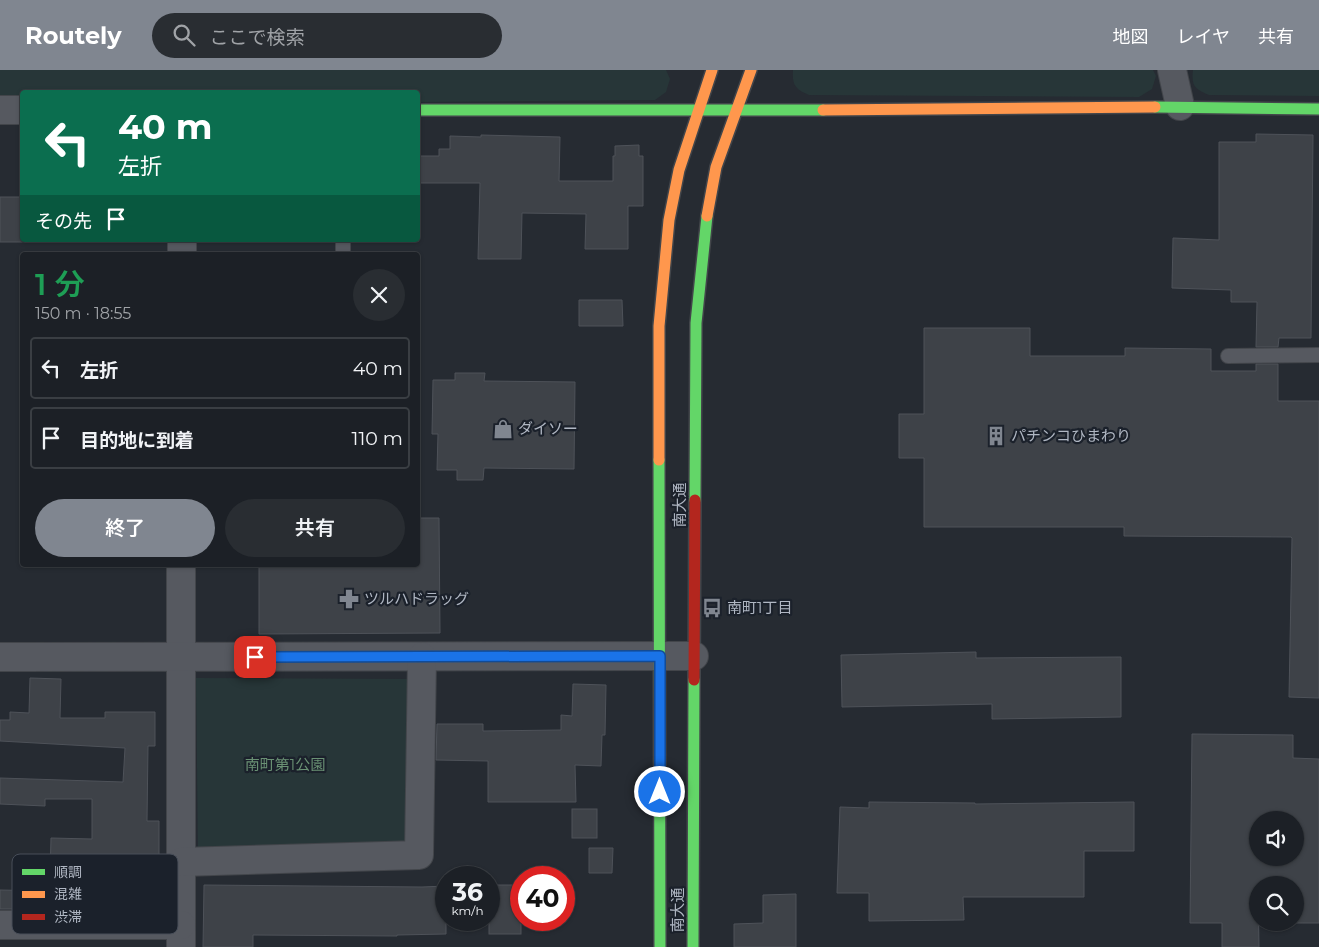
<!DOCTYPE html>
<html lang="ja">
<head>
<meta charset="utf-8">
<style>
  :root { --surface:#1c2026; --page:#292d32; --text:#f1f3f6; --muted:#a0a3a7; --line:#3a3e43; --accent:#808690 }
  body { margin:0; font-family:Montserrat,"Noto Sans JP",sans-serif; background:var(--page); color:var(--text); height:100vh; display:flex; flex-direction:column; font-size:19px; white-space:nowrap }
  * { box-sizing:border-box; margin:0 }
  p { font-size:16px; color:var(--muted) }
  .icon { flex:none; width:28px; height:28px; fill:none; stroke:currentColor; stroke-width:2; stroke-linecap:round; stroke-linejoin:round }
  .map { position:relative; flex:1; overflow:hidden }
  .sheet { position:absolute; left:20px; top:182px; width:400px; height:315px; display:flex; flex-direction:column; background:var(--surface); border-radius:5px; box-shadow:0 1px 4px #0004,0 0 0 1px var(--line) }
  .sheet>* { flex:none }
  .banner { position:absolute; left:20px; top:20px; width:400px; height:152px; border-radius:5px; box-shadow:0 1px 4px #0004,0 0 0 1px var(--line); background:#0b6e4f; color:#fff; overflow:hidden }
  .fabs { position:absolute; left:1249px; top:741px; display:grid; gap:10px }
  .fabs a { display:grid; place-items:center; width:55px; height:55px; border-radius:50%; background:var(--surface); box-shadow:0 1px 4px #0004,0 0 0 1px var(--line); font-size:25px }
  .speed { position:absolute; left:435px; top:796px; display:flex; gap:10px; font-size:25px; font-weight:700; text-align:center }
  .speed>* { display:grid; place-content:center; width:65px; height:65px; border-radius:50%; background:var(--surface); box-shadow:0 1px 4px #0004,0 0 0 1px var(--line); line-height:1 }
  .speed small { font-size:12px; font-weight:400 }
  .speed .limit { border:8px solid #d22; background:#fff; color:#111 }
  .pin { position:absolute; display:grid; place-items:center; width:42px; height:42px; color:#fff; margin:-21px; border-radius:10px; box-shadow:0 2px 8px #0006 }
  .me { position:absolute; width:55px; margin:-28px; rotate:0deg; stroke-linejoin:round; filter:drop-shadow(0 0 4px #0008) }
  .turn { display:flex; align-items:center; gap:18px; height:105px; padding:0 15px; font-size:22px }
  .turn .icon { width:65px; height:65px; stroke-width:2.5 }
  .turn b { display:block; font-size:35px; line-height:42px }
  .then { display:flex; align-items:center; height:48px; padding:0 15px; background:#0003; gap:10px; font-size:19px }
  .round { display:grid; place-items:center; flex:none; width:52px; height:52px; border-radius:26px; background:var(--page) }
  .headline { display:flex; align-items:center; justify-content:space-between; height:85px; padding:0 15px }
  h1 { font-size:30px; font-weight:600; line-height:38px; color:#1e9e55 }
  .button { display:flex; gap:10px; margin-top:auto; padding:10px 15px }
  .button a { flex:1; height:58px; border-radius:30px; background:var(--accent); color:#fff; font-size:20px; font-weight:600; line-height:58px; text-align:center }
  .button a+a { background:var(--page); color:var(--text) }
  ul { padding:0; list-style:none }
  li { display:flex; align-items:center; gap:15px; height:62px; margin:0 10px 8px; padding:0 5px; border:2px solid var(--line); border-radius:5px }
  li div { flex:1 }
  li b { display:block; font-size:19px }
  li em { font-style:normal }
  header { display:flex; align-items:center; gap:30px; box-sizing:border-box; height:70px; padding:0 25px; background:var(--accent); color:#fff }
  header strong { font-size:24px }
  nav { display:flex; gap:28px; margin-inline-start:auto; font-size:18px }
  .search { width:350px; height:45px; background:var(--page); display:flex; align-items:center; gap:12px; box-sizing:border-box; padding:0 18px; border-radius:28px; color:var(--muted); font-size:19px }
  .map>svg:first-child { display:block }
  .green { fill:#273638 }
  .building { fill:#3e4248; stroke:#4e5259; fill-rule:evenodd }
  .lines { fill:none; stroke-linecap:round; stroke-linejoin:round }
  .lane-casing { stroke:#42454a; stroke-width:16 }
  .street-casing { stroke:#42454a; stroke-width:30 }
  .fast-casing { stroke:#42454a; stroke-width:14 }
  .slow-casing { stroke:#42454a; stroke-width:14 }
  .jam-casing { stroke:#42454a; stroke-width:14 }
  .lane { stroke:#565960; stroke-width:14 }
  .street { stroke:#565960; stroke-width:28 }
  .fast { stroke:#63d668; stroke-width:11 }
  .slow { stroke:#ff974d; stroke-width:11 }
  .jam { stroke:#b3261e; stroke-width:11 }
  .route-casing { stroke:#114b97; stroke-width:12 }
  .route { stroke:#1a73e8; stroke-width:9 }
  .labels { text-anchor:middle; stroke-width:4.5; stroke-linejoin:round; paint-order:stroke }
  .poi-label { font-size:15px; fill:#b0b7c3; stroke:#1b212b; text-anchor:start }
  .street-label { font-size:15px; fill:#b0b7c3; stroke:#1b212b }
  .park-label { font-size:15px; fill:#6a9174; stroke:#1b212b }
  .key { fill:#1b212b; stroke:#484e59; stroke-width:1 }
  .key-label { font-size:14px; fill:#b0b7c3 }
</style>
</head>
<body>
<header>
<strong>Routely</strong>
<div class="search"><svg class="icon" aria-label="search" viewBox="0 0 24 24"><circle cx="10" cy="10" r="6"/><path d="M15 15l6 6"/></svg>ここで検索</div>
<nav><a>地図</a><a>レイヤ</a><a>共有</a></nav>
</header>
<div class="map">
<svg width="1319" height="877" viewBox="0 0 1319 877">
  <rect width="100%" height="100%" fill="#262b32"/>
  <!-- green -->
  <g class="green">
    <polygon points="0,0 666,0 670,9 666,22 655,30 418,32 418,22 22,22 22,33 0,33"/>
    <path d="M793,0H1153L1156,6L1152,19L1139,27L809,25C795,19 792,15 793,0Z"/>
    <path d="M1193,0H1319V26L1209,25C1195,19 1191,16 1193,0Z"/>
    <polygon points="196,608 412,609 410,779 198,784"/>
  </g>
  <!-- building -->
  <g class="building">
    <polygon points="1256,64 1313,65 1311,268 1279,268 1278,277 1256,277 1257,232 1231,232 1231,220 1172,218 1173,168 1219,170 1219,72 1256,72"/>
    <polygon points="481,65 560,67 559,111 613,111 613,86 615,86 615,76 639,75 639,86 643,86 643,136 628,136 628,179 585,179 586,144 522,143 521,189 478,189 480,113 418,113 418,86 439,86 439,79 450,79 450,66 481,67"/>
    <rect x="0" y="127" width="22" height="45"/>
    <polygon points="579,230 622,230 623,256 579,256"/>
    <polygon points="924,258 1030,258 1030,286 1125,286 1125,278 1211,279 1211,301 1256,301 1256,294 1278,294 1278,331 1319,331 1319,628 1289,627 1292,468 1291,467 1124,466 1124,457 924,457 924,388 899,388 899,344 924,344"/>
    <polygon points="455,303 485,303 484,311 575,312 574,399 484,398 483,410 457,410 457,400 437,400 438,364 432,364 433,310 455,310"/>
    <polygon points="418,448 439,448 440,563 259,564 259,495 418,495"/>
    <polygon points="976,582 976,588 1121,587 1121,647 992,649 992,634 842,637 841,585"/>
    <polygon points="30,608 61,609 60,648 105,648 105,642 155,642 155,676 148,676 147,751 159,751 159,791 153,791 152,839 0,839 0,820 47,821 47,807 50,807 51,768 92,769 92,729 45,729 45,736 0,734 0,708 123,712 125,678 0,671 0,650 10,650 10,642 29,643"/>
    <polygon points="573,614 606,615 605,665 602,665 601,696 575,695 576,732 488,732 488,691 436,690 437,654 483,654 483,661 561,660 561,645 572,646"/>
    <path d="M1192,664L1293,665V688L1319,689V853H1295V815H1258L1259,877H1222V853H1190ZM1258,750H1295V788H1258Z"/>
    <polygon points="869,732 975,733 975,734 1134,732 1134,781 1084,781 1084,827 963,827 964,850 869,851 869,823 837,823 840,737 869,738"/>
    <rect x="572" y="739" width="25" height="29"/>
    <polygon points="589,778 613,778 612,803 589,803"/>
    <polygon points="204,815 422,817 446,816 446,864 397,865 397,866 253,865 253,877 203,877"/>
    <rect x="489" y="815" width="32" height="49"/>
    <polygon points="796,824 796,877 734,877 734,854 763,853 763,825"/>
  </g>
  <g class="lines">
    <defs>
      <g id="lane">
        <polyline points="343,170 343,185"/>
        <polyline points="1228,286 1319,285"/>
      </g>
      <g id="street">
        <polyline points="1172,0 1180,36"/>
        <polyline points="0,40 22,40"/>
        <polyline points="182,185 182,170"/>
        <polyline points="181,495 181,877"/>
        <polyline points="0,587 694,586"/>
        <polyline points="181,792 419,785 422,587"/>
        <polyline points="0,855 181,855"/>
      </g>
      <g id="fast">
        <polyline points="1155,37 1319,39"/>
        <polyline points="418,40 823,40"/>
        <polyline points="659,390 660,877"/>
        <polyline points="695,430 696,253 707,146"/>
        <polyline points="693,877 694,610"/>
      </g>
      <g id="slow">
        <polyline points="823,40 1155,37"/>
        <polyline points="707,146 716,97 751,0"/>
        <polyline points="659,390 659,256 669,150 679,100 712,0"/>
      </g>
      <polyline id="jam" points="694,610 695,430"/>
    </defs>
    <!-- lane casing -->
    <use href="#lane" class="lane-casing"/>
    <!-- street casing -->
    <use href="#street" class="street-casing"/>
    <!-- fast casing -->
    <use href="#fast" class="fast-casing"/>
    <!-- slow casing -->
    <use href="#slow" class="slow-casing"/>
    <!-- jam casing -->
    <use href="#jam" class="jam-casing"/>
    <!-- lane -->
    <use href="#lane" class="lane"/>
    <!-- street -->
    <use href="#street" class="street"/>
    <!-- fast -->
    <use href="#fast" class="fast"/>
    <!-- slow -->
    <use href="#slow" class="slow"/>
    <!-- jam -->
    <use href="#jam" class="jam"/>
  </g>
  <g class="lines">
    <defs>
      <polyline id="route" points="255,587 660,586 660,722"/>
    </defs>
    <!-- route casing -->
    <use href="#route" class="route-casing"/>
    <!-- route -->
    <use href="#route" class="route"/>
  </g>
  <!-- icons -->
  <defs>
    <symbol id="shop-bare" viewBox="-9 -9 18 18"><path d="M-5-2.5h2.3a2.7 3.5 0 0 1 5.4 0H5L5.5 6h-11ZM-1.5-2.5h3a1.5 2.3 0 0 0-3 0Z" fill="#808690" stroke="#1b212b" stroke-width="2.5" paint-order="stroke"/></symbol>
    <symbol id="building-bare" viewBox="-9 -9 18 18"><path d="M-4-6H4V6H1V3H-1V6H-4ZM-2.5-4.3h1.7v1.8h-1.7ZM.8-4.3h1.7v1.8H.8ZM-2.5-1h1.7V.8h-1.7ZM.8-1h1.7V.8H.8Z" fill="#808690" stroke="#1b212b" stroke-width="2.5" paint-order="stroke"/></symbol>
    <symbol id="pharmacy-bare" viewBox="-9 -9 18 18"><path d="M-2-6h4v4h4v4h-4v4h-4v-4h-4v-4h4Z" fill="#808690" stroke="#1b212b" stroke-width="2.5" paint-order="stroke"/></symbol>
    <symbol id="bus-bare" viewBox="-9 -9 18 18"><path d="M-5-6H5V4H4V6H2V4H-2V6H-4V4H-5ZM-3.5-4V0h7V-4ZM-3.5 1.2v1.5H-2V1.2ZM2 1.2v1.5H3.5V1.2Z" fill="#808690" stroke="#1b212b" stroke-width="2.5" paint-order="stroke"/></symbol>
  </defs>
  <g fill-rule="evenodd">
    <use href="#shop-bare" x="489" y="345" width="28" height="28"/>
    <use href="#building-bare" x="982" y="352" width="28" height="28"/>
    <use href="#pharmacy-bare" x="335" y="515" width="28" height="28"/>
    <use href="#bus-bare" x="698" y="524" width="28" height="28"/>
  </g>
  <g class="labels">
    <!-- poi labels -->
    <g class="poi-label">
      <text x="518" y="364">ダイソー</text>
      <text x="1011" y="371">パチンコひまわり</text>
      <text x="364" y="534">ツルハドラッグ</text>
      <text x="727" y="543">南町1丁目</text>
    </g>
    <!-- street labels -->
    <g class="street-label">
      <text transform="translate(680 435) rotate(-90)" y="5">南大通</text>
      <text transform="translate(678 840) rotate(-90)" y="5">南大通</text>
    </g>
    <!-- park labels -->
    <g class="park-label">
      <text x="285" y="700">南町第1公園</text>
    </g>
  </g>
  <!-- legend -->
  <rect x="12" y="784" width="166" height="80" rx="8" class="key"/>
  <rect x="22" y="799" width="23" height="6" fill="#63d668"/>
  <rect x="22" y="821" width="23" height="7" fill="#ff974d"/>
  <rect x="22" y="844" width="23" height="6" fill="#b3261e"/>
  <g class="key-label">
    <text x="54" y="807">順調</text>
    <text x="54" y="829">混雑</text>
    <text x="54" y="852">渋滞</text>
  </g>
</svg>
<div class="fabs">
<a><svg class="icon" aria-label="sound" viewBox="0 0 24 24"><path d="M4 9h4l5-4v14l-5-4H4zM17 9q2 3 0 6"/></svg></a>
<a><svg class="icon" aria-label="search" viewBox="0 0 24 24"><circle cx="10" cy="10" r="6"/><path d="M15 15l6 6"/></svg></a>
</div>
<div class="speed"><div>36<small>km/h</small></div><div class="limit">40</div></div>
<div class="pin" style="left:255px;top:587px;background:#d93025"><svg class="icon" aria-label="arrive" viewBox="0 0 24 24"><path d="M6 21V4h12l-3 4 3 4H6"/></svg></div>
<svg class="me" style="left:660px;top:722px" viewBox="-20 -20 40 40"><circle r="17" fill="#1a73e8" stroke="#fff" stroke-width="3"/><path d="M0-11L8 9 0 5-8 9z" fill="#fff"/></svg>
<div class="banner">
<div class="turn"><svg class="icon" aria-label="left" viewBox="0 0 24 24"><path d="M17 20v-9H6M10 6l-5 5 5 5"/></svg><div><b>40 m</b>左折</div></div>
<div class="then">その先<svg class="icon" aria-label="arrive" viewBox="0 0 24 24"><path d="M6 21V4h12l-3 4 3 4H6"/></svg></div>
</div>
<section class="sheet">
<div class="headline"><div><h1>1 分</h1><p>150 m · 18:55</p></div><a class="round"><svg class="icon" aria-label="close" viewBox="0 0 24 24"><path d="M6 6l12 12M18 6L6 18"/></svg></a></div>
<ul>
<li><svg class="icon" aria-label="left" viewBox="0 0 24 24"><path d="M17 20v-9H6M10 6l-5 5 5 5"/></svg><div><b>左折</b></div><em>40 m</em></li>
<li><svg class="icon" aria-label="arrive" viewBox="0 0 24 24"><path d="M6 21V4h12l-3 4 3 4H6"/></svg><div><b>目的地に到着</b></div><em>110 m</em></li>
</ul>
<div class="button"><a>終了</a><a>共有</a></div>
</section>
</div>
</body>
</html>
